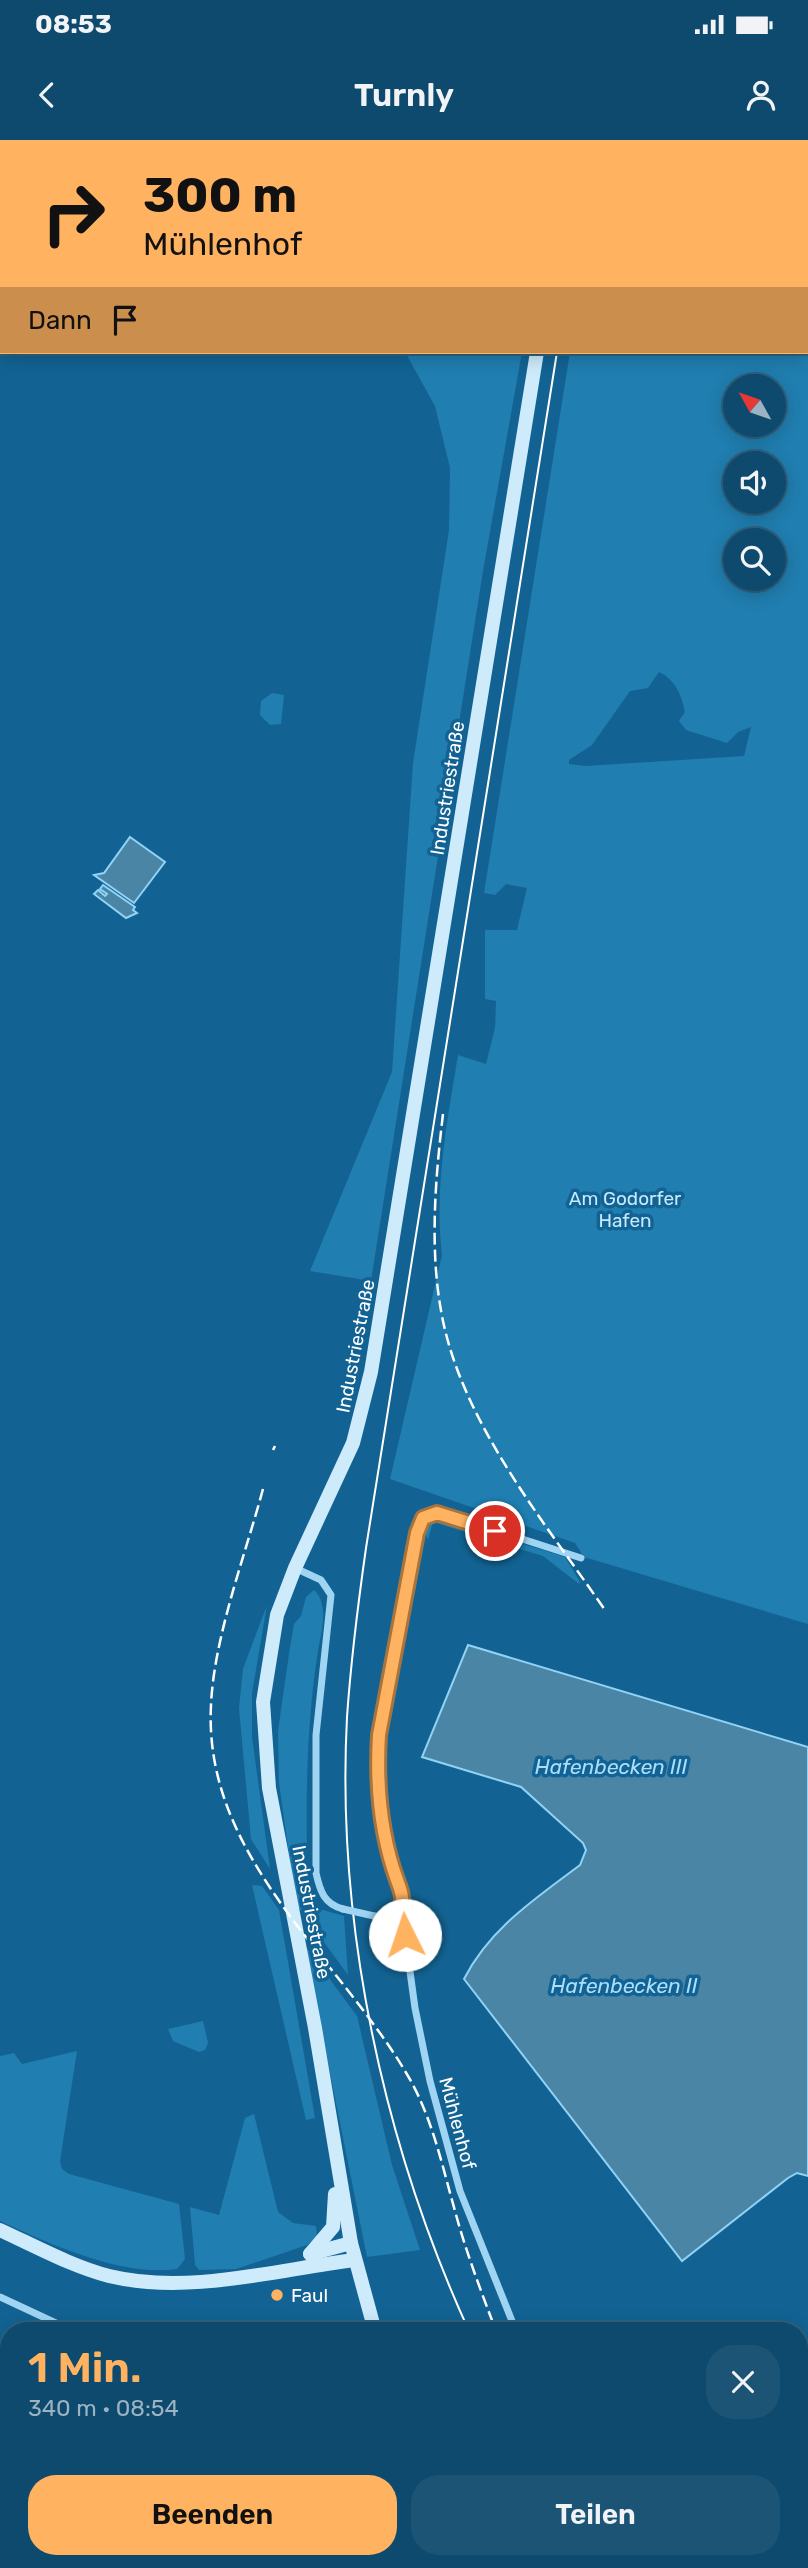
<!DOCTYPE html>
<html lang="de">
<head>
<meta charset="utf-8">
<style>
  :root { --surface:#0e4a6e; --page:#1c5476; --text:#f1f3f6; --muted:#9bb3c2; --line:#2e6281; --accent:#ffb260 }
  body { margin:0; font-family:Rubik,sans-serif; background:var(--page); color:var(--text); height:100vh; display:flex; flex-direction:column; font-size:26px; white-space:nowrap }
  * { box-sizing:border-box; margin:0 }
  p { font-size:23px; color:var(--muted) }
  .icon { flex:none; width:38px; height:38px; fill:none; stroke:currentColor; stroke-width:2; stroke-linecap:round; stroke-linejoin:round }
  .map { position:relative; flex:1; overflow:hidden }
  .sheet { position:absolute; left:0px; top:2182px; width:808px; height:247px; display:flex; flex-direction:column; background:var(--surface); border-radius:28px 28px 0 0; box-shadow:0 4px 18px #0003,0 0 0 2px var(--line) }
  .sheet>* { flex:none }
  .hud { position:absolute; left:0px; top:0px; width:808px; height:214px; box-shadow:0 4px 18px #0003,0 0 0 2px var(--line); background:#ffb260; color:#111; overflow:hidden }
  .needle { width:46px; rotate:310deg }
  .buttons { position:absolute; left:723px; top:234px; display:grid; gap:14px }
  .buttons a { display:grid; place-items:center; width:63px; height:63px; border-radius:50%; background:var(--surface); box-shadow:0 4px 18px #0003,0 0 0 2px var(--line); font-size:35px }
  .pin { position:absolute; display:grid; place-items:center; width:60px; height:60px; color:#fff; margin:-30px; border:4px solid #fff; border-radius:50%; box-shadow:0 2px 7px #0007 }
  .me { position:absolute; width:77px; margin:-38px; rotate:356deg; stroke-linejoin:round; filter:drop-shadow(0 0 5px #0008) }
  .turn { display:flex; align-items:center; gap:24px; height:147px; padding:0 28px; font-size:32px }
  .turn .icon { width:91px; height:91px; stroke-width:2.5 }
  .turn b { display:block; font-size:49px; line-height:60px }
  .then { display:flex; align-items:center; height:66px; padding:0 28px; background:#0003; gap:14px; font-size:26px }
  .round { display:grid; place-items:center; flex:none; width:74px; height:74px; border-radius:28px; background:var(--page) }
  .summary { display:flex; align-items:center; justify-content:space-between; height:119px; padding:0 28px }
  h1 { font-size:42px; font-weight:600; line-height:52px; color:var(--accent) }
  .action { display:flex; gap:14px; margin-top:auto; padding:14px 28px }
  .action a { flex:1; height:80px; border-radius:28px; background:var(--accent); color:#111; font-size:28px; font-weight:600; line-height:80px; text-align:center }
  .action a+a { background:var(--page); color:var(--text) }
  .status { display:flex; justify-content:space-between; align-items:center; height:49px; padding:0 35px; background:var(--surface); direction:ltr }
  .status svg { height:19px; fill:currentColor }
  header { display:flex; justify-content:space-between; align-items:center; height:91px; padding:0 28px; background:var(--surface); font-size:32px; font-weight:600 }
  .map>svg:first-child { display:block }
  .green { fill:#207eb0; fill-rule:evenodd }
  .water { fill:#4b85a6; stroke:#90d3f6; stroke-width:2 }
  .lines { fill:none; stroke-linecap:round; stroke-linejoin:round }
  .minor { stroke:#9fd5f3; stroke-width:7 }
  .tertiary { stroke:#9fd5f3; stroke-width:12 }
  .secondary { stroke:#ceebfc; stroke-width:14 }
  .tram { stroke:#fff; stroke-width:2 }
  .rail { stroke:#fff; stroke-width:2.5; stroke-dasharray:12 5; stroke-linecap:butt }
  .minor-bridge { stroke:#9fd5f3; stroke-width:7 }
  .route-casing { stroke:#a6743e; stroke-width:18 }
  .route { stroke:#ffb260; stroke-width:12 }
  .poi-dot { fill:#ffb260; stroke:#126393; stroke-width:2.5 }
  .labels { text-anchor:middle; stroke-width:7; stroke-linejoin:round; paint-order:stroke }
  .street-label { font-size:19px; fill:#fff; stroke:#126393 }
  .park-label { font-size:19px; fill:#c6eafd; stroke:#126393 }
  .poi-label { font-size:19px; fill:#fff; stroke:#126393; text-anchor:start }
  .water-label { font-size:21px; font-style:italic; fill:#abdefa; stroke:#126393 }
</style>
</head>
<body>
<div class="status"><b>08:53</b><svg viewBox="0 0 49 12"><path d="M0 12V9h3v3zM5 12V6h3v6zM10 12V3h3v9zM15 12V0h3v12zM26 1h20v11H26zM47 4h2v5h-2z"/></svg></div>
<header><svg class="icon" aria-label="back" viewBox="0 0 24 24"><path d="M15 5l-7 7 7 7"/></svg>Turnly<svg class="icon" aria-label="person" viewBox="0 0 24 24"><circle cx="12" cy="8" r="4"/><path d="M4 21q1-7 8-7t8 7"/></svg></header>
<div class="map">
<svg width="808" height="2428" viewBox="0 0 808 2428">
  <rect width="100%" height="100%" fill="#126393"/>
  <!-- green -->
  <g class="green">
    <polygon points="262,0 523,0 263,2"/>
    <path d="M759,2H808V1484L584,1417L575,1403L390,1339L442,1115C434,1048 447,982 458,915L486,924L495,888L496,861L485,859V790H517L527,748L506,744L495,755L484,753L570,212H807V2ZM735,247H774V285H735ZM735,324H774V362H735ZM735,401H774V439H735ZM659,532C675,539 682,556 685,572L679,581L686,590L727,603L738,592L751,587L744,616L586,626L569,624V620L592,605L630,551L648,548Z"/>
    <polygon points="405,212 522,212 483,431 371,1141 310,1131 392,932 413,623 449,390 450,328 435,266"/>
    <polygon points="272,553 284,555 281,584 270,585 260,575 261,561"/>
    <polygon points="432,1379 452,1382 565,1417 580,1442 579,1444 543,1416 433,1382 428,1400 424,1389"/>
    <path d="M314,1450C330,1465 321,1492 318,1511C305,1593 305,1684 309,1766L344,1776L348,1835L296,1764L279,1643L278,1591L290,1507L294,1484L301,1476L306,1457Z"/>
    <polygon points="267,1465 252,1553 252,1597 270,1729 251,1699 239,1568 243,1529"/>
    <polygon points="252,1745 262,1746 279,1770 315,1978 306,1980"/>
    <polygon points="304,1804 357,1876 392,2025 420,2110 367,2117"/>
    <polygon points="203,1881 208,1903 205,1910 199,1912 173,1901 168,1889"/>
    <path d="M77,1911L60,2021L62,2029L69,2034L179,2064L185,2119L177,2129C121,2137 50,2104 0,2081V1916L14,1913L22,1924Z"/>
    <polygon points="254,1974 278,2072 293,2083 316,2086 317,2096 307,2105 236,2129 199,2130 195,2125 190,2067 219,2075 245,1978"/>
  </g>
  <!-- water -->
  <g class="water">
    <polygon points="130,697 165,722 134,763 94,735 104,733"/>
    <polygon points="103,745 135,767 133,770 137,773 126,778 94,754 98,750 105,756 107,754 100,749"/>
    <path d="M468,1505L808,1607V2036L797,2033L788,2038L682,2121L464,1839C490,1788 535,1759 580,1725L586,1710L583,1703L521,1647L422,1617Z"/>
  </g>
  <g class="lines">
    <!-- minor -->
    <g class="minor">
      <polyline points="528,0 529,2"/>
      <path d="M295,1428L321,1440L331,1455L316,1595V1733C320,1751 324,1764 343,1769"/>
      <polyline points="396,1775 405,1795 415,1868 430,1941 460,2051 516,2191"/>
      <polyline points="374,1776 392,1777 403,1764 379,1667 379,1595 417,1393 423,1378 437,1373 448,1375 581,1418"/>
      <polyline points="0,2157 73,2191"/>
    </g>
    <!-- tertiary -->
    <g class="tertiary">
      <polyline points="0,2290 9,2297"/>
      <polyline points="181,2420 192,2428"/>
    </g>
    <!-- secondary -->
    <g class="secondary">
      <polyline points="569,2 569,0"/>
      <path d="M0,2090C35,2106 71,2126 109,2136C188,2155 275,2130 354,2120"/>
      <polyline points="310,2114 333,2087 335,2054"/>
      <polyline points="310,2114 351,2103"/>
      <polyline points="375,2191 351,2103 315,1888 269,1648 263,1562 277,1475 295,1428 353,1303 371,1232 537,212"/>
      <polyline points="536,2420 542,2428"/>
    </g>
    <!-- tram -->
    <g class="tram">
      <polyline points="585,2 585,0"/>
      <path d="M469,2191C383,2003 336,1784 347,1577C351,1520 358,1464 366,1408L557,212"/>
      <polyline points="582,2420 586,2428"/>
    </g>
    <!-- rail -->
    <g class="rail">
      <path d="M443,974C435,1041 429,1114 443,1181C465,1286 545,1383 605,1470"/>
      <polyline points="273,1310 275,1306"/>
      <path d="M263,1349C245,1416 214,1497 211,1565C203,1717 338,1816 408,1936C432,1977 442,2025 455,2071C466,2112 481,2151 496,2191"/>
    </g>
    <!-- minor-bridge -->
    <polyline class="minor-bridge" points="343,1769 374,1776"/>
  </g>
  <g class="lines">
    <defs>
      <path id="route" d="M405,1795L396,1775C406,1764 402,1753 397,1740C380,1693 376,1645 379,1595L417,1393L423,1378L437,1373L495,1391"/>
    </defs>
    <!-- route casing -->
    <use href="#route" class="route-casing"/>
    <!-- route -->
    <use href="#route" class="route"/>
  </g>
  <!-- markers -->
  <circle class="poi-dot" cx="277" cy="2155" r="7"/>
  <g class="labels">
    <!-- street labels -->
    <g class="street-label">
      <text transform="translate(447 648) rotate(-81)" y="7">Industriestraße</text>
      <text transform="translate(355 1206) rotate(-79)" y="7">Industriestraße</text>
      <text transform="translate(312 1772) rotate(79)" y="7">Industriestraße</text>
      <text transform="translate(458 1983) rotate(75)" y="7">Mühlenhof</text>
    </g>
    <!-- park labels -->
    <g class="park-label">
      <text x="625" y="1065">Am Godorfer<tspan x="625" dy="22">Hafen</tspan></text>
    </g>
    <!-- poi labels -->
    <g class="poi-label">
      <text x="291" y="2162">Faul</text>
    </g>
    <!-- water labels -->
    <g class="water-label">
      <text x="611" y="1634">Hafenbecken III</text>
      <text x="624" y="1853">Hafenbecken II</text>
    </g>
  </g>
</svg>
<div class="buttons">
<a><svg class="needle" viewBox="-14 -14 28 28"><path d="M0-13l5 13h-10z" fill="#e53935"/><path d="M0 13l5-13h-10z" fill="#9bb3c2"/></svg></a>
<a><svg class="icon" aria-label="sound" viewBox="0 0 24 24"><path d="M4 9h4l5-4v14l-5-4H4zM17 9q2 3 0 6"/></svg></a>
<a><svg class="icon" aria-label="search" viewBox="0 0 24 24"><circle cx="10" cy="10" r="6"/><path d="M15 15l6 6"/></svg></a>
</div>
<div class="pin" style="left:495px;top:1391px;background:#d93025"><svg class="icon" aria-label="arrive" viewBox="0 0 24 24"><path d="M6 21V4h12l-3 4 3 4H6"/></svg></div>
<svg class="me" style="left:405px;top:1795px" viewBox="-20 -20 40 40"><circle r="19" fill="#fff"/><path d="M0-13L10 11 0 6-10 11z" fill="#ffb260"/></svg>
<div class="hud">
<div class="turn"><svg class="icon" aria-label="right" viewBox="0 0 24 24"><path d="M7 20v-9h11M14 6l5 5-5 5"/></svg><div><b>300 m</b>Mühlenhof</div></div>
<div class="then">Dann<svg class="icon" aria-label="arrive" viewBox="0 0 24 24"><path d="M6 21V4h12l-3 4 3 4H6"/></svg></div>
</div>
<section class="sheet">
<div class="summary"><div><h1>1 Min.</h1><p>340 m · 08:54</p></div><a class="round"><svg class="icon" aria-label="close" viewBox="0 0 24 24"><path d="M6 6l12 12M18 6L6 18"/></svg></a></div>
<div class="action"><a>Beenden</a><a>Teilen</a></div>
</section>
</div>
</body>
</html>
